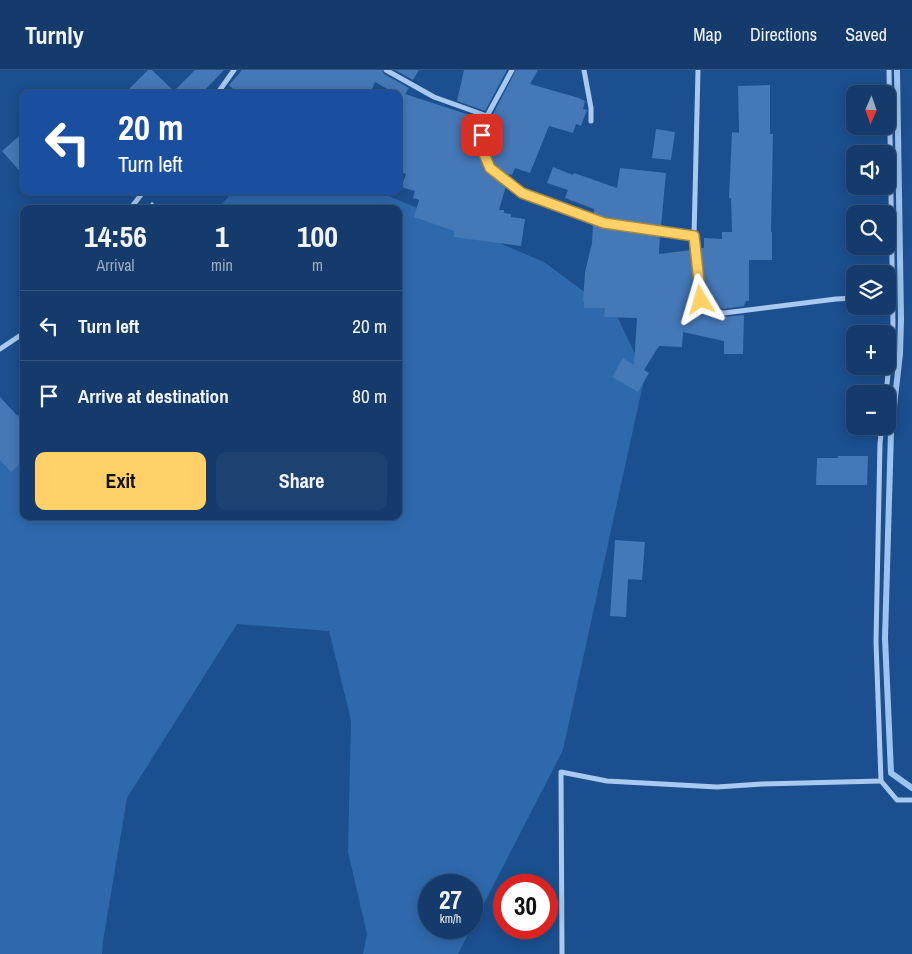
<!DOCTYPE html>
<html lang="en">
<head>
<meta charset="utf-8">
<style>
  :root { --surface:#143b6b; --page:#1d4271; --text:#f1f3f6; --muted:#9dadc1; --line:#33557e; --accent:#ffd166 }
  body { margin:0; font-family:"Archivo Narrow",sans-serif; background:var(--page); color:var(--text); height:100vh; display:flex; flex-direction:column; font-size:19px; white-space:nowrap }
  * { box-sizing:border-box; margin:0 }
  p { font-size:16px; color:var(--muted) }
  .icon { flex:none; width:28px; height:28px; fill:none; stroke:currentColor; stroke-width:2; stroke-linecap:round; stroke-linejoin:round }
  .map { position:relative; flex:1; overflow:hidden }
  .side { position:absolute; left:20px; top:135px; width:382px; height:315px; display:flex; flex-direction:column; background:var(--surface); border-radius:10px; box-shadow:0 2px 12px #0003,0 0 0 1px var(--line) }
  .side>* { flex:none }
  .top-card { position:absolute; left:20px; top:20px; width:382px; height:105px; border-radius:10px; box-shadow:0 2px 12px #0003,0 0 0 1px var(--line); background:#1a4fa0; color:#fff; overflow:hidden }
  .needle { width:32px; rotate:182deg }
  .buttons { position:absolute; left:846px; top:15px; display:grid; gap:10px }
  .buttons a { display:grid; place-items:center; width:50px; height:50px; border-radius:10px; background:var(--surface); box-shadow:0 2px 12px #0003,0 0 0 1px var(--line); font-size:25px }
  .speed { position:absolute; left:418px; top:804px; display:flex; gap:10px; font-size:25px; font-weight:700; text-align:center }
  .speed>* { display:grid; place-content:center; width:65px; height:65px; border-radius:50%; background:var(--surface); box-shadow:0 2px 12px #0003,0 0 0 1px var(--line); line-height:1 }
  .speed small { font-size:12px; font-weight:400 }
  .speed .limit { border:8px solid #d22; background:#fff; color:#111 }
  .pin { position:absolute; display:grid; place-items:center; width:42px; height:42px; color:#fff; margin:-21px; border-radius:10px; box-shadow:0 2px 8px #0006 }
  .me { position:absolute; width:55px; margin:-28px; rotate:353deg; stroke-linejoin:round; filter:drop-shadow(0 0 4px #0008) }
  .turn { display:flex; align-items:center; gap:18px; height:105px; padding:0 15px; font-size:22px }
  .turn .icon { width:65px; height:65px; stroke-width:2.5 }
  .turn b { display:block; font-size:35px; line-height:42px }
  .eta { display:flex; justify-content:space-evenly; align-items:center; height:85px; text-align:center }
  .eta b { font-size:30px; font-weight:800; line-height:35px }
  .cta { display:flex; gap:10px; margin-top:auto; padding:10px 15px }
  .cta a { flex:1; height:58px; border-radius:10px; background:var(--accent); color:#111; font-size:20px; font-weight:800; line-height:58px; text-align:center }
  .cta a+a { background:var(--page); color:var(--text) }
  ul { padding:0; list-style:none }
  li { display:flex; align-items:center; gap:15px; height:70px; padding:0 15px; border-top:1px solid var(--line) }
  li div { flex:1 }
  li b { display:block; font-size:19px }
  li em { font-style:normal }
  header { display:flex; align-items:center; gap:30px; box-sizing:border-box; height:70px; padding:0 25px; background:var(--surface); border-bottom:1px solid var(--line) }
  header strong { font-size:24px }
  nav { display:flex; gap:28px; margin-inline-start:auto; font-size:18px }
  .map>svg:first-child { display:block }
  .green { fill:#2e69ad; fill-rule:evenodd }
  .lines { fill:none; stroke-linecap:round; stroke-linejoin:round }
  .stream { stroke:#9cc4f0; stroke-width:6 }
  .building { fill:#4478b7 }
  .path { stroke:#a9c9ee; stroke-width:3; stroke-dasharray:2.5 4; stroke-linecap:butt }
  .street { stroke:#a9c9ee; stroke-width:5 }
  .route-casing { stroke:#a68842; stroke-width:12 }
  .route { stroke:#ffd166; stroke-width:9 }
</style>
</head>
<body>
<header>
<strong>Turnly</strong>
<nav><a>Map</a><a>Directions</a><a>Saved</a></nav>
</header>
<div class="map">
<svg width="912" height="884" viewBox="0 0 912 884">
  <rect width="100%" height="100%" fill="#1b4f8f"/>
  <!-- green -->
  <path class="green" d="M234,121H377L544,192L617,246L645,305L563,680L458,884H363L367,864L348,782L351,650L329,561L237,554L127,728L103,871L102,884H0V364L24,339V446H399V139H217ZM429,815H471V858H429Z"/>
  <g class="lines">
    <!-- stream -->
    <polyline class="stream" points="897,0 901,249 900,284 891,362 885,568 891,703 912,718"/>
  </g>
  <!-- building -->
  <g class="building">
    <polygon points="148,0 152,0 174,21 195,0 224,0 201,24 124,24"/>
    <polygon points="242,0 382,0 384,4 409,18 405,24 482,49 478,65 478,81 487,101 506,116 499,140 504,140 504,143 511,144 511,147 525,149 521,176 454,167 454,161 414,147 419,130 413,128 415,121 401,117 406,104 399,102 399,24 396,24 375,12 370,24 238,24 229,15"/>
    <polygon points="395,0 419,0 413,10"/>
    <polygon points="464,0 507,0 485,41 457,31"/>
    <polygon points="516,0 538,0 530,14 579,28 585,31 583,39 587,40 581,56 576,54 573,63 549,56 530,103 515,98 512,105 509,104 508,107 494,95 486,78 486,66 491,48"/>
    <polygon points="770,15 770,64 773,64 771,162 772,162 772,190 749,190 749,231 746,231 744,236 724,239 711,236 705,228 700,178 704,178 704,168 722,169 722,162 732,162 731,128 729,128 732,62 739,63 738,16"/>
    <polygon points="656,59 675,62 671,90 652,88"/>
    <polygon points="24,62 24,106 2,81"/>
    <polygon points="553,97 573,105 574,103 617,118 620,98 666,103 661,157 604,149 594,145 594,139 565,128 568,120 547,113"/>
    <polygon points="593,154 602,157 660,166 659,184 691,180 697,230 706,243 723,247 744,245 743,284 724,284 724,271 683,262 682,277 659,276 644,300 649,303 638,322 612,307 623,288 634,295 637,248 604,247 605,238 584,238 584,231 583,231 585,202 592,173"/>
    <polygon points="0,327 24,353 24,390 11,402 0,390"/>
    <polygon points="838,386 868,386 867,415 816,415 817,388 838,388"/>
    <polygon points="615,470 645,472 642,510 628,509 626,547 610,546"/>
  </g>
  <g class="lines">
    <!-- path -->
    <polyline class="path" points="151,133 158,139"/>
    <!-- street -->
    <g class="street">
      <polyline points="386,0 434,27 487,46 482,65 482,79 490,98 522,123 603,153 694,167 698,0"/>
      <polyline points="584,0 591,38 591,51"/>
      <polyline points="217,24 234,0"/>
      <polyline points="487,46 512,0"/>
      <polyline points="130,139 144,121"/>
      <polyline points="694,167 701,230 709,240 724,243 836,229 855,228"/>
      <polyline points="0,279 24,263"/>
      <polyline points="886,324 893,256 889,0"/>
      <polyline points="882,356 880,373 876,572 881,711 897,730 912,730"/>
      <polyline points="562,884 561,702 607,711 717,717 762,714 881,711"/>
    </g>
  </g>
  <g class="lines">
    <defs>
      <polyline id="route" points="482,65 482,79 490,98 522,123 604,153 694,166 701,230"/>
    </defs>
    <!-- route casing -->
    <use href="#route" class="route-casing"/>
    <!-- route -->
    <use href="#route" class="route"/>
  </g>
</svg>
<div class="buttons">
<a><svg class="needle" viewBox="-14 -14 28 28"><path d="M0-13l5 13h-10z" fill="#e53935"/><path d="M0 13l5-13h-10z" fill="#9dadc1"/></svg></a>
<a><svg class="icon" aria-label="sound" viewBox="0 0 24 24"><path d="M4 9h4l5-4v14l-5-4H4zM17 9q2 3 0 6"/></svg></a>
<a><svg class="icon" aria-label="search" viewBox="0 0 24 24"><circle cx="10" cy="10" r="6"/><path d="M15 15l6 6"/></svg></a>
<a><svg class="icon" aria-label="layers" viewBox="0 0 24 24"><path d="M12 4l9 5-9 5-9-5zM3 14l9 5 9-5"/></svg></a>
<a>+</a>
<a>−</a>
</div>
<div class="speed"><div>27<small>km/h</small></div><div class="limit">30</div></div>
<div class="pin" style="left:482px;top:65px;background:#d93025"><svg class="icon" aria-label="arrive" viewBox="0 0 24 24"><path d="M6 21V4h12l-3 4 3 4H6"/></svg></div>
<svg class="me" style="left:701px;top:230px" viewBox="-20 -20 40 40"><path d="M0-17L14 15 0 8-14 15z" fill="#ffd166" stroke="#fff" stroke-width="4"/></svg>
<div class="top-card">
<div class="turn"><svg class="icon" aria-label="left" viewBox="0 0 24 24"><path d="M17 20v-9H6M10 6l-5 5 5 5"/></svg><div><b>20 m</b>Turn left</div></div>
</div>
<section class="side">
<div class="eta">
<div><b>14:56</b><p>Arrival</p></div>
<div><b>1</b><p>min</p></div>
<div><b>100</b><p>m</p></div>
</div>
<ul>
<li><svg class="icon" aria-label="left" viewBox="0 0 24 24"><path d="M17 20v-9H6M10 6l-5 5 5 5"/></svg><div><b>Turn left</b></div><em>20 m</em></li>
<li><svg class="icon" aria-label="arrive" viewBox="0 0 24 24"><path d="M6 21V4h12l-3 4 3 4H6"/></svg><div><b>Arrive at destination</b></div><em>80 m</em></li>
</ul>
<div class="cta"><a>Exit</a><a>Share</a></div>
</section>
</div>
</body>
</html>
